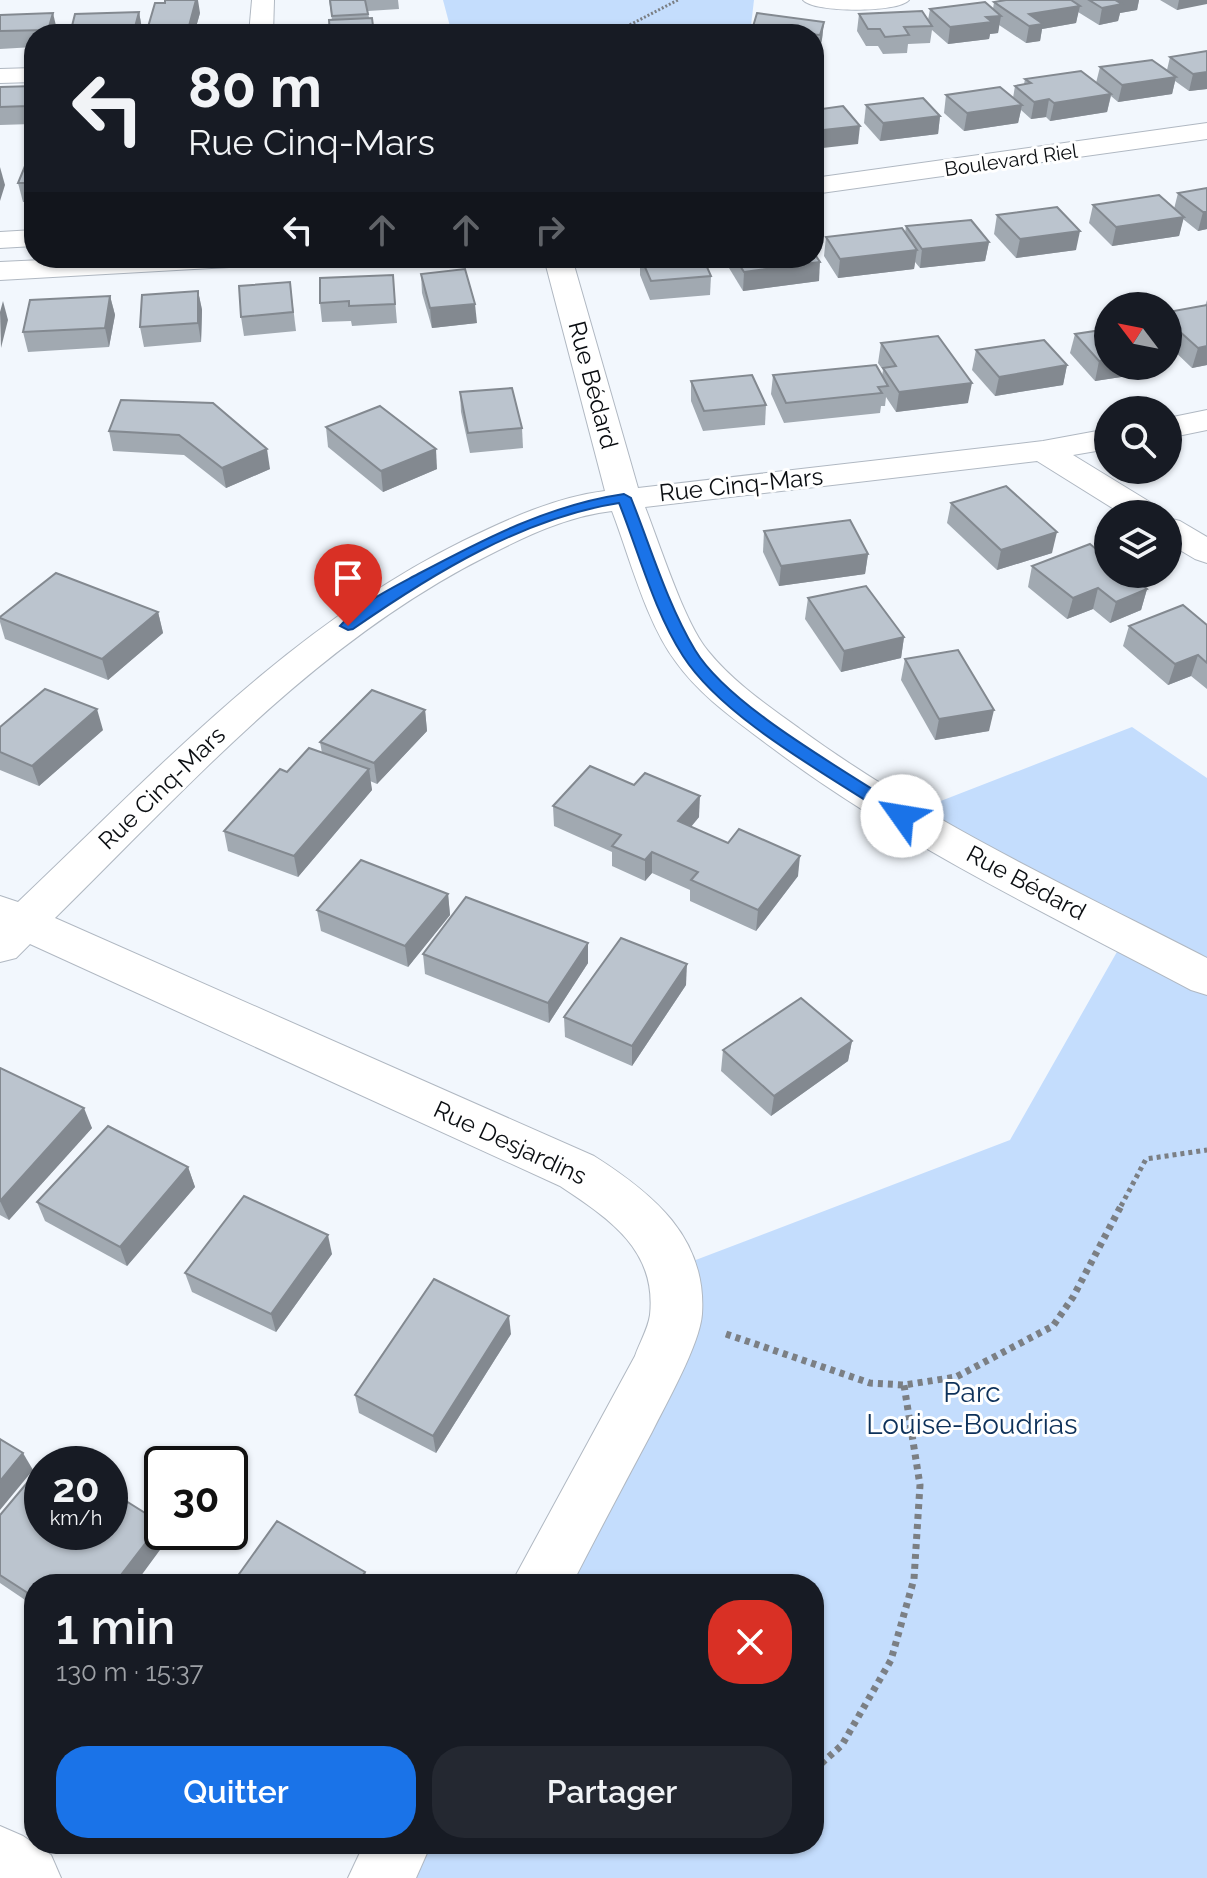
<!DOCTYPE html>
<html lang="fr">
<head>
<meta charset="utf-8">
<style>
  :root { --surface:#171b24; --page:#242831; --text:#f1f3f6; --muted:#9ea1a6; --accent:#1a73e8 }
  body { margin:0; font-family:Raleway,sans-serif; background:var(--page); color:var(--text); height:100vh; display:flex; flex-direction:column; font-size:30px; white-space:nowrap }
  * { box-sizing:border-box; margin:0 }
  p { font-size:26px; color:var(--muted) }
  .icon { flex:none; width:44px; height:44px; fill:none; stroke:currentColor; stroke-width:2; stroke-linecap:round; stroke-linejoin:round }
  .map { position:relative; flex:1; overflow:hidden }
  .sheet { position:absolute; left:24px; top:1574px; width:800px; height:280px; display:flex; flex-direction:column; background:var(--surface); border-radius:32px; box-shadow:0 2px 6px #0004 }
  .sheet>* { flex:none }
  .hud { position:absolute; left:24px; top:24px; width:800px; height:244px; border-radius:32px; box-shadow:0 2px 6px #0004; background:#171b24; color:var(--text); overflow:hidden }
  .needle { width:52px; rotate:302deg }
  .fabs { position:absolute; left:1094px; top:292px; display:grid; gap:16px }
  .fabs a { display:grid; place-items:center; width:88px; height:88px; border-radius:50%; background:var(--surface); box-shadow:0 2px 6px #0004; font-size:40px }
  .speed { position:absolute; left:24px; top:1446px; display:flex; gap:16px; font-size:40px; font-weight:700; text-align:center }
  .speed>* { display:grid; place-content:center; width:104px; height:104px; border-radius:50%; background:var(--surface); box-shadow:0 2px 6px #0004; line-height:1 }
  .speed small { font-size:20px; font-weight:400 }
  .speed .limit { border:4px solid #111; border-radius:12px; background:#fff; color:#111 }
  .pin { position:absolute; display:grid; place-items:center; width:68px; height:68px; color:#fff; margin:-82px -34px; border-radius:50% 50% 50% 0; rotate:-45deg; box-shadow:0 0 8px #0007 }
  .pin .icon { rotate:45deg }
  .me { position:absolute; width:88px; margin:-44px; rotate:302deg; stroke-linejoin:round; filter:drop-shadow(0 0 6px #0008) }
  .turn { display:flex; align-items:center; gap:28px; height:168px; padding:0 32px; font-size:36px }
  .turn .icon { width:104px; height:104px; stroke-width:2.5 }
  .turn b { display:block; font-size:56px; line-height:68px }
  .lanes { display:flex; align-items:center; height:76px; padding:0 32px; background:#0003; justify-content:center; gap:40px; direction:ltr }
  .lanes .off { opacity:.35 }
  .round { display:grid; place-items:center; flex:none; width:84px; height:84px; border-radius:32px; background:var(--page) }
  .summary { display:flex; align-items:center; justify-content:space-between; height:136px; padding:0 32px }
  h1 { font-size:48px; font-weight:600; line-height:60px }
  .action { display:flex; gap:16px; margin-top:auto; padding:16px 32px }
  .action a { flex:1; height:92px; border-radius:32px; background:var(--accent); color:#fff; font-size:32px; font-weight:600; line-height:92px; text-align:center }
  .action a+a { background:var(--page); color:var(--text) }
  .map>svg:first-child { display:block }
  .green { fill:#c4ddfd }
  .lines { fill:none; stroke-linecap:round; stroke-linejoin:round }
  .street-casing { stroke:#b0b8c2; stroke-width:2 }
  .secondary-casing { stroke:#b0b8c2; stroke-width:2 }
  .path-far2 { stroke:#7b7f84; stroke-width:3; stroke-dasharray:2 2; stroke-linecap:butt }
  .path-far1 { stroke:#7b7f84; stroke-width:5; stroke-dasharray:4 4; stroke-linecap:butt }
  .path { stroke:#7b7f84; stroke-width:7; stroke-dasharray:5 5; stroke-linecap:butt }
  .street { fill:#fff; fill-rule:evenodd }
  .secondary { fill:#fff; fill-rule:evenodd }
  .wall { fill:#a1a9b1 }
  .shaded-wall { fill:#838990 }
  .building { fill:#bbc4ce; stroke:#838990; stroke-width:2 }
  .route { fill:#1a73e8; stroke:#114b97; stroke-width:2 }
  .labels { text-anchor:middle; stroke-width:6; stroke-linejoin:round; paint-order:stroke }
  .far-street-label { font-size:20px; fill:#0b0e12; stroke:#fff }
  .street-label { font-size:24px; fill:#0b0e12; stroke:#fff }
  .near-park-label { font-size:28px; fill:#0d315a; stroke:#fff }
</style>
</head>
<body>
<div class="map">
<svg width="1207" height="1878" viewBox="0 0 1207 1878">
  <rect width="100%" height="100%" fill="#f2f7fd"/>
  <!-- green -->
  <g class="green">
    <polygon points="443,0 754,0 750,34 452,34"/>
    <polygon points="1132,727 1207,778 1207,1878 381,1878 399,1844 814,1844 814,1584 540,1584 672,1269 1010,1140 1126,936 902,816"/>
  </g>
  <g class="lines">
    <defs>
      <g id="street">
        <polygon points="252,0 274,0 273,34 249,34"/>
        <path d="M803,0H909C898,13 814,13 803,0Z"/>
        <polygon points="34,68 34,82 0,83 0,69"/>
        <path d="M544,258H572L638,488L1043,441L1108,429V449L1073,455L1158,507L1163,514H1122L1037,461L645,507C660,545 684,622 708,651C734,683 767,705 800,729C926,821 1069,887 1207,958V995L1191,990C1048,914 900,844 771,747C737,721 701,697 676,662C646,622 630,558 612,511C568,516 526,536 487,556C316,642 189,786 55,918L594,1156C652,1193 707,1237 702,1314C700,1344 666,1404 652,1432C625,1483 598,1533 572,1584H511L635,1356C639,1344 648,1329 650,1315C657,1249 608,1218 560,1186L30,944L16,958L0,962V896L18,902C157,770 289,627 463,541C508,519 556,497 605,491Z"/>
        <polygon points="1207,410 1207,430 1168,438 1168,418"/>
        <polygon points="1168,518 1180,521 1207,537 1207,563 1195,559 1168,543"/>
        <polygon points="0,1826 23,1836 51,1855 61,1878 0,1878"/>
        <polygon points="364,1844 431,1844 416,1878 348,1878"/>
      </g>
      <g id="secondary">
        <polygon points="1207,123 1207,139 814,194 814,178"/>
        <polygon points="34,230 34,246 0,248 0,232"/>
        <polygon points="85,258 261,258 257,264 247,266 0,280 0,262"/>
      </g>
    </defs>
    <!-- street casing -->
    <use href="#street" class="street-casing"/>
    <!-- secondary casing -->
    <use href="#secondary" class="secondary-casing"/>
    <!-- path-far2 -->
    <polyline class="path-far2" points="612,34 678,0"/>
    <!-- path-far1 -->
    <polyline class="path-far1" points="1121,1206 1146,1159 1207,1150"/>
    <!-- path -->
    <g class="path">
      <polyline points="726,1334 870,1383 904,1385 956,1377 1053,1326 1073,1297 1122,1204"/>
      <polyline points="814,1770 842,1745 891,1660 914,1579 920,1485 904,1385"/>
    </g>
    <!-- street -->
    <use href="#street" class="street"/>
    <!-- secondary -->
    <use href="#secondary" class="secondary"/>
  </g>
  <!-- wall -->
  <g class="wall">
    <polygon points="329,0 398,0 399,9 368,11 369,18 332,20"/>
    <polygon points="1006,0 1139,0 1137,10 1120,13 1118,21 1099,25 1078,12 1076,23 1042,29 1040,41 1026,43 999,25 998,33 990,34 989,39 948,44 932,30 930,43 908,44 907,53 883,54 878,46 866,46 857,31 859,14 928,20 930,9 993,9 994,2"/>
    <polygon points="1160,0 1207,0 1177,10"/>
    <polygon points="139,12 142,29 141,34 72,34 71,30"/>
    <polygon points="200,13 194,34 149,34 148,27"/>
    <polygon points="0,15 57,30 56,34 34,34 34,47 0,49"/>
    <polygon points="824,22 822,39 819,52 814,51 814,34 752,34 752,30"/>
    <polygon points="1207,51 1207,89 1189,91 1175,81 1172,94 1118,102 1111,96 1107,112 1050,121 1046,117 1031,119 1021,110 1018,123 964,131 944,113 946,95 1013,98 1015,86 1024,84 1025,79 1096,83 1100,67 1167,70 1170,57"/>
    <polygon points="34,86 34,119 32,124 0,125 0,87"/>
    <polygon points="866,105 940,116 938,134 880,141 864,123"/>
    <polygon points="34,166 34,202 23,202 18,183"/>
    <polygon points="1207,188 1207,229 1198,231 1183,219 1179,236 1112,246 1089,223 1093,205 1174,209 1178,193"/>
    <polygon points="997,215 1076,250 1016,258 994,234"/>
    <polygon points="906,226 989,242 985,261 920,268 915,262 914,269 838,278 824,256 826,237 905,233"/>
    <polygon points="640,258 703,258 711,276 710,295 650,300 640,275"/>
    <polygon points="729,258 814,258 819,281 743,291 729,268"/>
    <polygon points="421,274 477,323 432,328 422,293"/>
    <polygon points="393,275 397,323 352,326 351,321 322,322 320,303"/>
    <polygon points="290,282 296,331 244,336 241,317"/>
    <polygon points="198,291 202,310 201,342 144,347 140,327"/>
    <polygon points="110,296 115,315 109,347 28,352 23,332"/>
    <polygon points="1207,300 1207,365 1192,368 1168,345 1168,312 1205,306"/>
    <polygon points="1075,334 1154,372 1095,381 1070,353"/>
    <polygon points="881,343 968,403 896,412 886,397 885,406 881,406 880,413 784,423 771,394 773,375 882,376 883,370 878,363"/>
    <polygon points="976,350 1067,365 1063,385 995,396 972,370"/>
    <polygon points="691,381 766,405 765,425 703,431 691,401"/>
    <polygon points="460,392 522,428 523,448 470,453 461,412"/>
    <polygon points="121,400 270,469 226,488 184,455 113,451 109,431"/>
    <polygon points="326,427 437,469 383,492 328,447"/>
    <polygon points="951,503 1052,553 997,570 947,523"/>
    <polygon points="764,531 868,554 865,574 779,586 763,552"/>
    <polygon points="1032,566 1147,589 1141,610 1110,623 1093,609 1067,619 1028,587"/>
    <polygon points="808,598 904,637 901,658 841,672 805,619"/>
    <polygon points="158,612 163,633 108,680 5,639 0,622 0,617"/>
    <polygon points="1207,625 1207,689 1191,676 1168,685 1123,646 1129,626"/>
    <polygon points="905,659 989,731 935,740 901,680"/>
    <polygon points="425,710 427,731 377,784 370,781 372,790 298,877 228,851 224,831 287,772 322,753 320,742"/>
    <polygon points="0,727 103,730 39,786 0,770"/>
    <polygon points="553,806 699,817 691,827 798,876 756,931 690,901 690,890 652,873 645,881 612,866 612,852 554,826"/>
    <polygon points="448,894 450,915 408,967 321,931 317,910"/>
    <polygon points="423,954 588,963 549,1023 425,974"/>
    <polygon points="686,985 632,1066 565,1037 564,1017"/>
    <polygon points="852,1041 848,1061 771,1116 721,1071 723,1050"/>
    <polygon points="0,1068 92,1128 9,1220 0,1215"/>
    <polygon points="188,1167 195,1187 127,1266 45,1221 37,1202"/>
    <polygon points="332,1254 276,1332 192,1292 185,1273"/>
    <polygon points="511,1334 436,1453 359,1413 355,1395"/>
    <polygon points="0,1515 165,1532 168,1539 34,1584 34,1606 0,1583"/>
  </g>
  <!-- shaded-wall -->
  <g class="shaded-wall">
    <polygon points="196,0 198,0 200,13 194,34 190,34 189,26"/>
    <polygon points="1111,0 1139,0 1137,10 1120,13 1118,21 1099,25 1102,8"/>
    <polygon points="1179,0 1207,0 1207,4 1177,10"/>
    <polygon points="1080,6 1076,23 1042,29 1040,41 1026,43 1029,26 1029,14"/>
    <polygon points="139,12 142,29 141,34 136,34 135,27"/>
    <polygon points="53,13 57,30 56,34 49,34 48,30"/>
    <polygon points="1001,16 998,33 990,34 989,39 948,44 950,27 986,17"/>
    <polygon points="824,22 822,39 819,52 820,35"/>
    <polygon points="1207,72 1207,89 1189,91 1193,74"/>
    <polygon points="1176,77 1172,94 1118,102 1122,85"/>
    <polygon points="34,90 34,119 32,124 28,106"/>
    <polygon points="1111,94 1107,112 1050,121 1054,103"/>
    <polygon points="1049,99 1046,117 1031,119 1034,102"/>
    <polygon points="1022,105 1018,123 964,131 967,113"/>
    <polygon points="940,116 938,134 880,141 883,123"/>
    <polygon points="860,126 858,144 814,149 814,131"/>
    <polygon points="0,167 5,185 0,201"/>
    <polygon points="1203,212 1207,212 1207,229 1198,231"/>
    <polygon points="1184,217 1179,236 1112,246 1116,227"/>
    <polygon points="1080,231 1076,250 1016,258 1020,239"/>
    <polygon points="989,242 985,261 920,268 922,249"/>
    <polygon points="917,250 914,269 838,278 840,259"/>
    <polygon points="820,262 819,281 743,291 744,272"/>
    <polygon points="198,291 202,310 201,342 198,323"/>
    <polygon points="110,296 115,315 109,347 105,328"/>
    <polygon points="3,301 8,320 1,348 0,312"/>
    <polygon points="475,304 477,323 432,328 430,308"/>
    <polygon points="1207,346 1207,365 1192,368 1198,348"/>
    <polygon points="1108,360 1108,366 1156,366 1154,372 1095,381 1099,361"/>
    <polygon points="1067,365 1063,385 995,396 999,377"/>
    <polygon points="972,383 968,403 896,412 899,392"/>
    <polygon points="267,449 270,469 226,488 222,468"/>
    <polygon points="436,449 437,469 383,492 381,471"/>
    <polygon points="1057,532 1052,553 997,570 1001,550"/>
    <polygon points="868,554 865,574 779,586 781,566"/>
    <polygon points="1098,588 1093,609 1067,619 1073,598"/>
    <polygon points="1147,589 1141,610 1110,623 1116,602"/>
    <polygon points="158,612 163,633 108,680 102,659"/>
    <polygon points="904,637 901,658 841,672 844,651"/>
    <polygon points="1198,655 1191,676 1168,685 1175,664"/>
    <polygon points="97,709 103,730 39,786 32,766"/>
    <polygon points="425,710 427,731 377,784 374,763"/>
    <polygon points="994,710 989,731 935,740 939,719"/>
    <polygon points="369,769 372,790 298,877 294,856"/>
    <polygon points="700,796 699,817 678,842 678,821"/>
    <polygon points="652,852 652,873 645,881 645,860"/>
    <polygon points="800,856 798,876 756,931 758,910"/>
    <polygon points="448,894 450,915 408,967 405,946"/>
    <polygon points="588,943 588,963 549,1023 548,1003"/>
    <polygon points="687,964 686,985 632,1066 632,1046"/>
    <polygon points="852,1041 848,1061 771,1116 774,1096"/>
    <polygon points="84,1108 92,1128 9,1220 0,1201"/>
    <polygon points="188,1167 195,1187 127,1266 120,1247"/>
    <polygon points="328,1235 332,1254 276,1332 271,1314"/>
    <polygon points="509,1316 511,1334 436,1453 433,1436"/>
    <polygon points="23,1453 33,1470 0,1510 0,1481"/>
    <polygon points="161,1523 162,1532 165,1532 168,1539 135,1584 114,1584"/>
    <polygon points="365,1572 368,1584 357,1584"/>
  </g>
  <!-- building -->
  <g class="building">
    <polygon points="165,0 196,0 189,26 148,27 155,3 165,3"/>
    <polygon points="330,0 365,0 368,14 332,16"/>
    <polygon points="1006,0 1071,0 1080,6 1029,14 1043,24 1029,26 994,2"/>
    <polygon points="1089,0 1115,0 1122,4 1102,8"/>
    <polygon points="985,2 1001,16 986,17 992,22 950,27 930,9"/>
    <polygon points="922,11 932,26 904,27 909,35 885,37 880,29 868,29 859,14"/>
    <polygon points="139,12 135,27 71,30 75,14"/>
    <polygon points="53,13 48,30 0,31 0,15"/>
    <polygon points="757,13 824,22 820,35 752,30"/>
    <polygon points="372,18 374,34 330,34 329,20"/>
    <polygon points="1207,51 1207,72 1193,74 1170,57"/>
    <polygon points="1152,60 1176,77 1122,85 1100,67"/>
    <polygon points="1081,71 1111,94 1054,103 1049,99 1034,102 1015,86 1031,83 1025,79"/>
    <polygon points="34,86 28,106 0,107 0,87"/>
    <polygon points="1000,87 1022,105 967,113 946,95"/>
    <polygon points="923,98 940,116 883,123 866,105"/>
    <polygon points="843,106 860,126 814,131 814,110"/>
    <polygon points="25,166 34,166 34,183 18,183"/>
    <polygon points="1207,188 1207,212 1203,212 1178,193"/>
    <polygon points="1159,195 1184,217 1116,227 1093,205"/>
    <polygon points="1057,207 1080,231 1020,239 997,215"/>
    <polygon points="971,220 989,242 922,249 906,226"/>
    <polygon points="902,228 917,250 840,259 826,237"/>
    <polygon points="814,253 820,262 744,272 735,258 814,258"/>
    <polygon points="641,258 703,258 711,276 651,281"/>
    <polygon points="465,269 475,304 430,308 421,274"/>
    <polygon points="393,275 395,304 349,306 349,301 320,303 320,278"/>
    <polygon points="290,282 293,312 241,317 239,286"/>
    <polygon points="198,291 198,323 140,327 142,295"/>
    <polygon points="110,296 105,328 23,332 30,300"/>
    <polygon points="1207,305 1207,346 1198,348 1168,321 1168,312"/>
    <polygon points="1108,329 1108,360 1099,361 1075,334"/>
    <polygon points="938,336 972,383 899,392 883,368 896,366 881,343"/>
    <polygon points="1044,340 1067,365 999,377 976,350"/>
    <polygon points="876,365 888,386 878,387 882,393 786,403 773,375"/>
    <polygon points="752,375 766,405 704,411 691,381"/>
    <polygon points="512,388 522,428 468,433 460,392"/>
    <polygon points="121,400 213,403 267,449 222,468 179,435 109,431"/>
    <polygon points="380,406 436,449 381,471 326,427"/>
    <polygon points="1006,486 1057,532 1001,550 951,503"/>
    <polygon points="850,520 868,554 781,566 764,531"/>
    <polygon points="1090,544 1108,559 1108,574 1128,574 1147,589 1116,602 1098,588 1073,598 1032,566"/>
    <polygon points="56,573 158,612 102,659 0,618 0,617"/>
    <polygon points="866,586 904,637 844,651 808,598"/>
    <polygon points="1183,605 1207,625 1207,663 1198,655 1175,664 1129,626"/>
    <polygon points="958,650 994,710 939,719 905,659"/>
    <polygon points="45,689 97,709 32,766 0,752 0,727"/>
    <polygon points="372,690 425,710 374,763 320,742"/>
    <polygon points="309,748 369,769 294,856 224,831 280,769 287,772"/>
    <polygon points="590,766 634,785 645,773 700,796 678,821 728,843 739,829 800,856 758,910 691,880 698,872 652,852 645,860 612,846 621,835 553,806"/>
    <polygon points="361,860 448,894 405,946 317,910"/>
    <polygon points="466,897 588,943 548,1003 423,954"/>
    <polygon points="621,938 687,964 632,1046 564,1017"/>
    <polygon points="801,998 852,1041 774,1096 723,1050"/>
    <polygon points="0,1068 84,1108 0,1201"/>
    <polygon points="108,1126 188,1167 120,1247 37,1202"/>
    <polygon points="244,1196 328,1235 271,1314 185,1273"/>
    <polygon points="434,1279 509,1316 433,1436 355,1395"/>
    <polygon points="0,1439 23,1453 0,1481"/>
    <polygon points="51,1455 66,1464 43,1464"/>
    <polygon points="42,1465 42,1532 110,1532 110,1491 161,1523 114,1584 34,1584 34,1597 0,1575 0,1515"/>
    <polygon points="277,1521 365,1572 357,1584 232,1584"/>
  </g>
  <!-- route -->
  <path class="route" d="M624,494L631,498C651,548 667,603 695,650C730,708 850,773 908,812L910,816L908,820H896C832,777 724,720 683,656C654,611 639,553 619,503C523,518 432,574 353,629L348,630L340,626C359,604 392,588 418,574C484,539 549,505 624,494Z"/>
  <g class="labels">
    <!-- far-street labels -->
    <g class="far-street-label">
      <text transform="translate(1011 160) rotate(-8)" y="7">Boulevard Riel</text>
    </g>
    <!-- street labels -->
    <g class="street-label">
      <text transform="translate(593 385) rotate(75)" y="8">Rue Bédard</text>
      <text transform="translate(741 485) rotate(-6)" y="8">Rue Cinq-Mars</text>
      <text transform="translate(162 788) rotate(-44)" y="8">Rue Cinq-Mars</text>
      <text transform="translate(1026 883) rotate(28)" y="8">Rue Bédard</text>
      <text transform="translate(510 1143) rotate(25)" y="8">Rue Desjardins</text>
    </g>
    <!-- near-park labels -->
    <g class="near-park-label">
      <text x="972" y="1402">Parc<tspan x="972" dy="32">Louise-Boudrias</tspan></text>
    </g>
  </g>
</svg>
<div class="fabs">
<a><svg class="needle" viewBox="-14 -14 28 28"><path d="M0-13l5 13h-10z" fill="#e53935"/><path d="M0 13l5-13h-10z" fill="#9ea1a6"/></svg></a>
<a><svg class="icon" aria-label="search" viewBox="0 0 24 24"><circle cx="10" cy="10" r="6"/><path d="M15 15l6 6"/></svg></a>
<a><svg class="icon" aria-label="layers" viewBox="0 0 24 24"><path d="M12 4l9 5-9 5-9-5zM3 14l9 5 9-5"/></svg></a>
</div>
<div class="speed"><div>20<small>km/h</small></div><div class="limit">30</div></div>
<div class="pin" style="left:348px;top:626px;background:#d93025"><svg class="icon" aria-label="arrive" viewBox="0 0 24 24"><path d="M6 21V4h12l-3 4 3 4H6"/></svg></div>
<svg class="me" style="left:902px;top:816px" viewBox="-20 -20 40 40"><circle r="19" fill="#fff"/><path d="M0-13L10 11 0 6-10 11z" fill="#1a73e8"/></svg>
<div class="hud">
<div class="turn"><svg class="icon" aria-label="left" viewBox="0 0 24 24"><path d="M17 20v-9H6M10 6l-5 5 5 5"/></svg><div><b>80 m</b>Rue Cinq-Mars</div></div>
<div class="lanes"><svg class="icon" aria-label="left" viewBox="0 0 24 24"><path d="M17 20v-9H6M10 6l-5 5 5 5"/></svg><svg class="icon off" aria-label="ahead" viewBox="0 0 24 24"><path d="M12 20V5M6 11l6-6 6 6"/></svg><svg class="icon off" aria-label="ahead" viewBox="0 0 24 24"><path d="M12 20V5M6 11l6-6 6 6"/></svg><svg class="icon off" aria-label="right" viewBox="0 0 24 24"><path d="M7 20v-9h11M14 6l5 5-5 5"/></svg></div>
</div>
<section class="sheet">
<div class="summary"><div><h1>1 min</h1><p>130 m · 15:37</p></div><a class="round" style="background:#d93025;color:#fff"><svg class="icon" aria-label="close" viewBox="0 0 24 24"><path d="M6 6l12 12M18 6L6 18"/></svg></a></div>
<div class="action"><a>Quitter</a><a>Partager</a></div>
</section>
</div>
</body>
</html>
